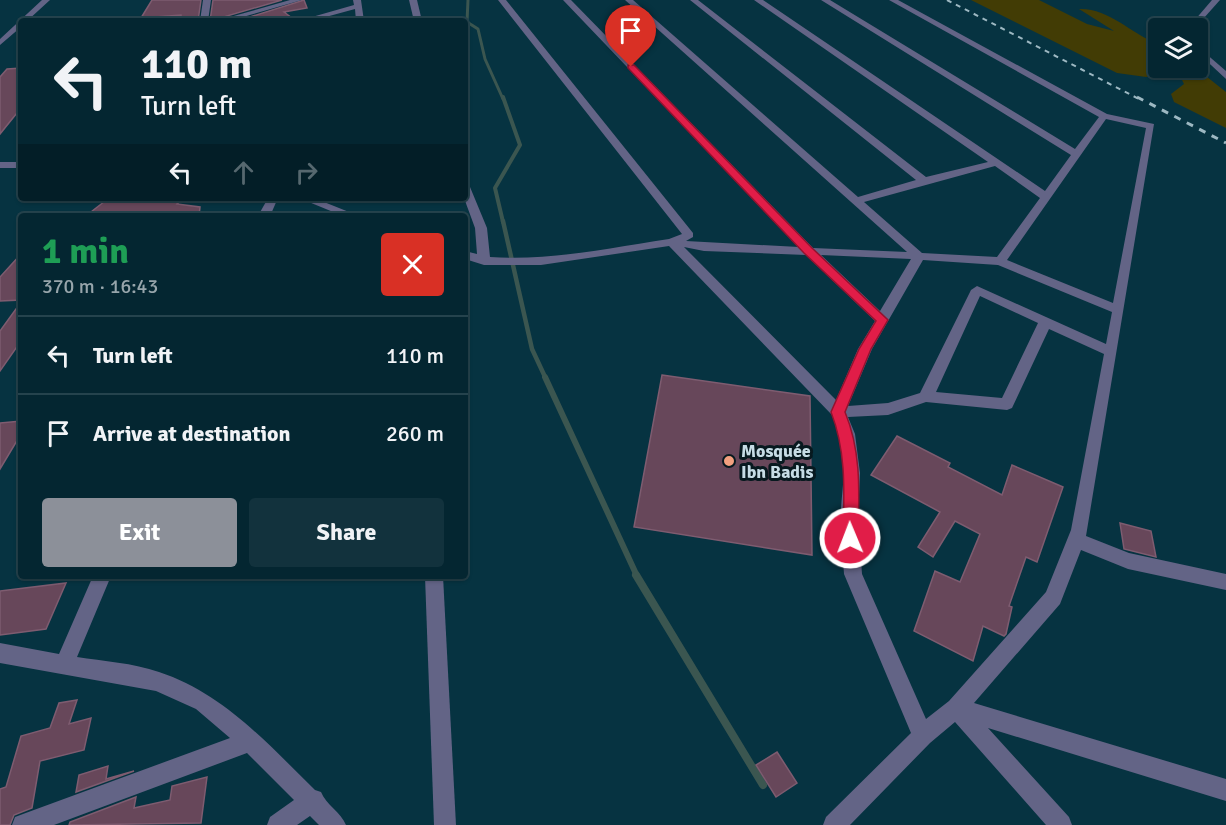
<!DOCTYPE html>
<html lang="en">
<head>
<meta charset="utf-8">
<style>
  :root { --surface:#042631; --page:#12323d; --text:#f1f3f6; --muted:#97a5ab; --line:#25434d; --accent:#8c9099 }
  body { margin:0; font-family:Signika,sans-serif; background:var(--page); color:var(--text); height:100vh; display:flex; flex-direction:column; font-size:22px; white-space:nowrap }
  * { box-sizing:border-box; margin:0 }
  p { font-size:20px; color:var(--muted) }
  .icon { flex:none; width:33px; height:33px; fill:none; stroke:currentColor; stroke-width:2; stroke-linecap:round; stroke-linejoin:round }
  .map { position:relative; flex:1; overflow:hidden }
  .side { position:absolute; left:18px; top:213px; width:450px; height:366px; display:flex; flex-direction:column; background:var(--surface); border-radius:6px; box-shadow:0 2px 4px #0004,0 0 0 2px var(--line) }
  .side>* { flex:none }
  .hud { position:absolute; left:18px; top:18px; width:450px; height:183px; border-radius:6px; box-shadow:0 2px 4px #0004,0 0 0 2px var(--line); background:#042631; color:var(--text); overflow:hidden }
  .controls { position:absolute; left:1148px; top:18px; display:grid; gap:12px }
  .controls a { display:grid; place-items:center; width:60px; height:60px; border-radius:6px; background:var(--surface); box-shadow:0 2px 4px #0004,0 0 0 2px var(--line); font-size:30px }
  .pin { position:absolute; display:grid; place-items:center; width:51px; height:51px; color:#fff; margin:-62px -26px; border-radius:50% 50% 50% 0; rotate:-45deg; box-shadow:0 0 6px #0007 }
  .pin .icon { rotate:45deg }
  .me { position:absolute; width:66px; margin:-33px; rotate:359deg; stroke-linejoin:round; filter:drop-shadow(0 0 4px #0008) }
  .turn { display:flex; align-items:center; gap:21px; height:126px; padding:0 24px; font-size:27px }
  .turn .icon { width:78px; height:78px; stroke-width:2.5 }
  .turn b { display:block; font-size:42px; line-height:51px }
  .lanes { display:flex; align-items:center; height:57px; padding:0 24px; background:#0003; justify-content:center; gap:30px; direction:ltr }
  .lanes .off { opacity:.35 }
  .round { display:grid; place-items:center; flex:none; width:63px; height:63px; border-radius:6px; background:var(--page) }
  .overview { display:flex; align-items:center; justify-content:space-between; height:102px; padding:0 24px }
  h1 { font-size:36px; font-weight:800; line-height:45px; color:#1e9e55 }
  .action { display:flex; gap:12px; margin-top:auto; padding:12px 24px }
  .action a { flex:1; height:69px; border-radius:6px; background:var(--accent); color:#fff; font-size:24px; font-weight:800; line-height:69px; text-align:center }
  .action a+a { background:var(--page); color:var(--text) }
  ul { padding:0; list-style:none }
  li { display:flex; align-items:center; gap:18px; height:78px; padding:0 24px; border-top:2px solid var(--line) }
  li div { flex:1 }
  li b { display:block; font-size:22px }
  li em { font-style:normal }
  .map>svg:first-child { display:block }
  .green { fill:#423c05 }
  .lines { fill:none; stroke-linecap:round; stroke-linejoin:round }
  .stream-far4 { stroke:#3b5650; stroke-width:3 }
  .stream-far3 { stroke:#3b5650; stroke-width:4 }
  .stream-far2 { stroke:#3b5650; stroke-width:4.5 }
  .stream-far1 { stroke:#3b5650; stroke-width:6 }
  .stream { stroke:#3b5650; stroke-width:8 }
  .building { fill:#67475a; stroke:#7e5c70; stroke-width:1.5 }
  .minor { fill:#636486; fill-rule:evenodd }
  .rail-far1 { stroke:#9db8c2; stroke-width:2; stroke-dasharray:5 5; stroke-linecap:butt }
  .rail { stroke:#9db8c2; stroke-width:3; stroke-dasharray:7 7; stroke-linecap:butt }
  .route { fill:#e11d48; stroke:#92132f; stroke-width:1.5 }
  .poi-dot { fill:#f2a07f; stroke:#07191f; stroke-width:2 }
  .labels { text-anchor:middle; stroke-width:6; stroke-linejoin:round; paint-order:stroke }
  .poi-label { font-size:18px; font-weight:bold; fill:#c6dce5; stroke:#07191f; text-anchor:start }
</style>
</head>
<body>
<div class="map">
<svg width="1226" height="825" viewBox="0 0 1226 825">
  <rect width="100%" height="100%" fill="#063341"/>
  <!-- green -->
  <g class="green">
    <path d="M971,0H1039L1087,24L1114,31L1079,9C1109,8 1130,33 1156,43L1158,68L1166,70L1159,75L1146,77L1117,73Z"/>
    <polygon points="1176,68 1197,69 1226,92 1226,128 1174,102 1171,94 1184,84"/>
  </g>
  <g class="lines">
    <!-- stream-far4 -->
    <polyline class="stream-far4" points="468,0 467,22 478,29 485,59 503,99"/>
    <!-- stream-far3 -->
    <polyline class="stream-far3" points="503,97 520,145 495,188 503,222"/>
    <!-- stream-far2 -->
    <polyline class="stream-far2" points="503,221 532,349 546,379"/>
    <!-- stream-far1 -->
    <polyline class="stream-far1" points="545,377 637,576"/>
    <!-- stream -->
    <polyline class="stream" points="636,575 763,785"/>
  </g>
  <!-- building -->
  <g class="building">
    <polygon points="152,0 201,0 198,21 182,21 181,15 141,18"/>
    <polygon points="213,0 282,0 210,21"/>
    <polygon points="304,0 307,8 284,12 296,21 237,21"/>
    <polygon points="21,68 21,108 0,134 0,77 7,69"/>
    <polygon points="109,198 153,198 180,201 177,204 200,207 199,216 119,216 91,212"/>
    <polygon points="21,254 21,300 0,301 0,277"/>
    <polygon points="21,302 21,341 0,371 0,331"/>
    <polygon points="662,375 810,396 812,555 634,527"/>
    <polygon points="21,421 21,434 0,469 0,423"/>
    <polygon points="897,436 950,463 948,467 1002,495 1012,465 1063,487 1037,562 1026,557 1009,606 1012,607 1006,634 1004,636 983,626 973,661 914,631 935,571 960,582 980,534 955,521 933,557 918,547 940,512 871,475"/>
    <polygon points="1120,523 1151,531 1156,557 1124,549"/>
    <polygon points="66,583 46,629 0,635 0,591"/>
    <polygon points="77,700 69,724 91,718 84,750 40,761 32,808 14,815 10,825 0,825 0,789 6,787 21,736 50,728 59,703"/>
    <polygon points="777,752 797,783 776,797 756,765"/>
    <polygon points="108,766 106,779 134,771 76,792 79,775"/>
    <polygon points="207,777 201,823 69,825 70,822 136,797 134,808 170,800 172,786"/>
  </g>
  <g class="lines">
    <!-- minor -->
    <g class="minor">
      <polygon points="42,0 50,0 27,21 21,21 21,27 0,45 0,39"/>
      <polygon points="203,0 211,0 208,21 200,21"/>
      <polygon points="290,0 302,0 229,21 216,21"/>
      <polygon points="353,0 361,0 364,21 356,21 355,9 311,21 298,21 354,5"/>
      <polygon points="409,0 417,0 422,21 414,21"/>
      <path d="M498,0H506L693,233V237L686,241L799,247L563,0H571L813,248L907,252L625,0H633L858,197L916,180L690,0H698L926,177L988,162L754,0H763L1045,191L1071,155L821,0H830L1075,149L1099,117L889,0H898L1107,114L1154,124L1086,536L1129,553L1226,574V590L1128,569L1081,550L1060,604L974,703L1226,779V801L988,728L1069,817L1072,825H1046L955,722L930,743L850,825H823L826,817L911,733L844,574L840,519L844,473L839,434L832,415L669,246L541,265H484L465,259V251L477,254L475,228L464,198L465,184L470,187L487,228L490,257C551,261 609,248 669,239L682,234ZM1106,119L1146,128L1113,303L1007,260ZM995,166L1040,198L997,257L922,253L864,202ZM684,247L704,251L806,255L875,321L858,349L836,400ZM821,255L911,259L880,311ZM923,260L998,265L1112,312L1106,344L977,286L971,290L920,393L888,403L848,406L872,349ZM980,296L1038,323L1002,398L936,392ZM1049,329L1104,354L1071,530L1046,592L949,701L926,719L862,574L858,519L860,473L855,434L848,417L888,415L926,402L1007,410L1012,408Z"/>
      <polygon points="1212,0 1220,0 1195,28 1188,28"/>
      <polygon points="1197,46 1226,71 1226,79 1197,52"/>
      <rect x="0" y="162" width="21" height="6"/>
      <polygon points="268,198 278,198 270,216 258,216"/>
      <polygon points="299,198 314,198 359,216 343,216"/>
      <path d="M93,576H111L77,657C103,661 133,663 159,672C223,693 268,744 315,790L321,792C326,805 341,812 346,825H319L310,816L297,825H267L270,817L294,800L247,753L54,825H12L15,817L23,814L230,738L196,709L156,691L0,663V643L59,654Z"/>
      <polygon points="425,576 443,576 456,825 434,825"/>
    </g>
    <!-- rail-far1 -->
    <polyline class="rail-far1" points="947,0 1139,99"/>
    <!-- rail -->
    <polyline class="rail" points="1137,97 1226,143"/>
  </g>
  <!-- route -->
  <path class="route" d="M628,65H634L812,248L888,320L871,349L845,412C862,453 859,495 858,538L856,543H845L843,538C844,495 847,453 831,412L859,349L876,321L804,253L628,68Z"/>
  <!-- markers -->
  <circle class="poi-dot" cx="729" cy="461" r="6"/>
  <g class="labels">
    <!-- poi labels -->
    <g class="poi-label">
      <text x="741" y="457">Mosquée<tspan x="741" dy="21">Ibn Badis</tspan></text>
    </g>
  </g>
</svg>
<div class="controls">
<a><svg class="icon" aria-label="layers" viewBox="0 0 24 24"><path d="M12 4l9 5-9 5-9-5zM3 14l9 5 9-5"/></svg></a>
</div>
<div class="pin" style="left:631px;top:67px;background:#d93025"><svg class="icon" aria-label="arrive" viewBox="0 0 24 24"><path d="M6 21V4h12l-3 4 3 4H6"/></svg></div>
<svg class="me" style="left:850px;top:538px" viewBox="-20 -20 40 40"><circle r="17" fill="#e11d48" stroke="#fff" stroke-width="3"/><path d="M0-11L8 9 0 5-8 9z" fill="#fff"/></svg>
<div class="hud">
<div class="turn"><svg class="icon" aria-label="left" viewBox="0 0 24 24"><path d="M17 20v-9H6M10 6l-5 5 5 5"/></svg><div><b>110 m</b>Turn left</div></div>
<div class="lanes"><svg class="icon" aria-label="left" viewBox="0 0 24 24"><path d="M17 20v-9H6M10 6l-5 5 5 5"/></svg><svg class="icon off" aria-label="ahead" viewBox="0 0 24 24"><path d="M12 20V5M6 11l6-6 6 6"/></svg><svg class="icon off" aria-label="right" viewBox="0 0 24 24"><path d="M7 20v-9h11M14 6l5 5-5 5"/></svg></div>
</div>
<section class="side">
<div class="overview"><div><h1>1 min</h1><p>370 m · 16:43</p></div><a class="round" style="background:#d93025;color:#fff"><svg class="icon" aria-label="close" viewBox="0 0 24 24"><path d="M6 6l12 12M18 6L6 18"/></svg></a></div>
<ul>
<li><svg class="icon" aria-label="left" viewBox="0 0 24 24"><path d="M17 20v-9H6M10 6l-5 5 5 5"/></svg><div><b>Turn left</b></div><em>110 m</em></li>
<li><svg class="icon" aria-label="arrive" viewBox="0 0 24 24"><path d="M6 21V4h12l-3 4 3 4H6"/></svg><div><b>Arrive at destination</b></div><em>260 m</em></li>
</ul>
<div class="action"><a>Exit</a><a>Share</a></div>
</section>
</div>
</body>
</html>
